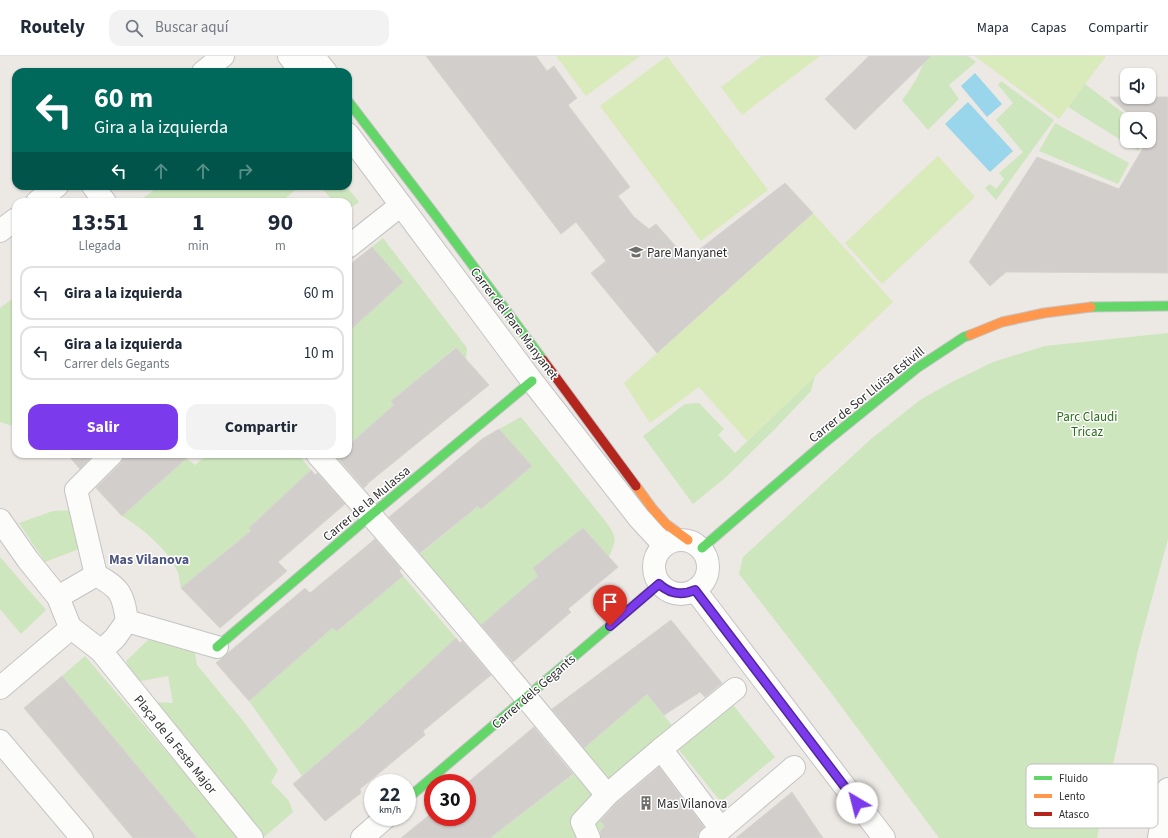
<!DOCTYPE html>
<html lang="es">
<head>
<meta charset="utf-8">
<style>
  :root { --surface:#fff; --page:#f2f2f3; --text:#1f2937; --muted:#747a83; --line:#e0e1e3; --accent:#7c3aed }
  body { margin:0; font-family:"Source Sans 3",sans-serif; background:var(--page); color:var(--text); height:100vh; display:flex; flex-direction:column; font-size:15px; white-space:nowrap }
  * { box-sizing:border-box; margin:0 }
  p { font-size:13px; color:var(--muted) }
  .icon { flex:none; width:22px; height:22px; fill:none; stroke:currentColor; stroke-width:2; stroke-linecap:round; stroke-linejoin:round }
  .map { position:relative; flex:1; overflow:hidden }
  .panel { position:absolute; left:12px; top:142px; width:340px; height:260px; display:flex; flex-direction:column; background:var(--surface); border-radius:12px; box-shadow:0 1px 3px #0004 }
  .panel>* { flex:none }
  .banner { position:absolute; left:12px; top:12px; width:340px; height:122px; border-radius:12px; box-shadow:0 1px 3px #0004; background:#00695c; color:#fff; overflow:hidden }
  .buttons { position:absolute; left:1120px; top:12px; display:grid; gap:8px }
  .buttons a { display:grid; place-items:center; width:36px; height:36px; border-radius:8px; background:var(--surface); box-shadow:0 1px 3px #0004; font-size:20px }
  .speed { position:absolute; left:364px; top:718px; display:flex; gap:8px; font-size:20px; font-weight:700; text-align:center }
  .speed>* { display:grid; place-content:center; width:52px; height:52px; border-radius:50%; background:var(--surface); box-shadow:0 1px 3px #0004; line-height:1 }
  .speed small { font-size:10px; font-weight:400 }
  .speed .limit { border:6px solid #d22; background:#fff; color:#111 }
  .pin { position:absolute; display:grid; place-items:center; width:34px; height:34px; color:#fff; margin:-41px -17px; border-radius:50% 50% 50% 0; rotate:-45deg; box-shadow:0 0 4px #0007 }
  .pin .icon { rotate:45deg }
  .me { position:absolute; width:44px; margin:-22px; rotate:323deg; stroke-linejoin:round; filter:drop-shadow(0 0 3px #0008) }
  .turn { display:flex; align-items:center; gap:14px; height:84px; padding:0 16px; font-size:18px }
  .turn .icon { width:52px; height:52px; stroke-width:2.5 }
  .turn b { display:block; font-size:28px; line-height:34px }
  .lanes { display:flex; align-items:center; height:38px; padding:0 16px; background:#0003; justify-content:center; gap:20px; direction:ltr }
  .lanes .off { opacity:.35 }
  .eta { display:flex; justify-content:space-evenly; align-items:center; height:68px; text-align:center }
  .eta b { font-size:24px; font-weight:700; line-height:28px }
  .button { display:flex; gap:8px; margin-top:auto; padding:8px 16px }
  .button a { flex:1; height:46px; border-radius:12px; background:var(--accent); color:#fff; font-size:16px; font-weight:700; line-height:46px; text-align:center }
  .button a+a { background:var(--page); color:var(--text) }
  ul { padding:0; list-style:none }
  li { display:flex; align-items:center; gap:12px; height:54px; margin:0 8px 6px; padding:0 8px; border:2px solid var(--line); border-radius:12px }
  li div { flex:1 }
  li b { display:block; font-size:15px }
  li em { font-style:normal }
  header { display:flex; align-items:center; gap:24px; box-sizing:border-box; height:56px; padding:0 20px; background:var(--surface); border-bottom:1px solid var(--line) }
  header strong { font-size:19px }
  nav { display:flex; gap:22px; margin-inline-start:auto; font-size:14px }
  .search { width:280px; height:36px; background:var(--page); display:flex; align-items:center; gap:10px; box-sizing:border-box; padding:0 14px; border-radius:12px; color:var(--muted); font-size:15px }
  .map>svg:first-child { display:block }
  .green { fill:#cee6be }
  .pitch { fill:#d9eabb }
  .water { fill:#99d6ec }
  .building { fill:#d1cecb; stroke:#d7d4d0 }
  .lines { fill:none; stroke-linecap:round; stroke-linejoin:round }
  .street-casing { stroke:#c5c4c5; stroke-width:24 }
  .fast-casing { stroke:#c5c4c5; stroke-width:11 }
  .slow-casing { stroke:#c5c4c5; stroke-width:11 }
  .jam-casing { stroke:#c5c4c5; stroke-width:11 }
  .street { stroke:#fcfcfb; stroke-width:22 }
  .fast { stroke:#63d668; stroke-width:9 }
  .slow { stroke:#ff974d; stroke-width:9 }
  .jam { stroke:#b3261e; stroke-width:9 }
  .route-casing { stroke:#51269a; stroke-width:10 }
  .route { stroke:#7c3aed; stroke-width:7 }
  .labels { text-anchor:middle; stroke-width:3; stroke-linejoin:round; paint-order:stroke }
  .poi-label { font-size:13px; fill:#2e2e2e; stroke:#fff; text-anchor:start }
  .street-label { font-size:13px; fill:#2e2e2e; stroke:#fff }
  .park-label { font-size:13px; fill:#2c6e1b; stroke:#fff }
  .neighbourhood-label { font-size:14px; font-weight:bold; fill:#4d5680; stroke:#fff }
  .key { fill:#fff; stroke:#c0c0c0; stroke-width:1 }
  .key-label { font-size:11px; fill:#2e2e2e }
</style>
</head>
<body>
<header>
<strong>Routely</strong>
<div class="search"><svg class="icon" aria-label="search" viewBox="0 0 24 24"><circle cx="10" cy="10" r="6"/><path d="M15 15l6 6"/></svg>Buscar aquí</div>
<nav><a>Mapa</a><a>Capas</a><a>Compartir</a></nav>
</header>
<div class="map">
<svg width="1168" height="782" viewBox="0 0 1168 782">
  <rect width="100%" height="100%" fill="#ece8e4"/>
  <!-- green -->
  <g class="green">
    <path d="M925,0H968L976,6L949,29L959,43L928,74L902,44C912,31 922,16 925,0Z"/>
    <polygon points="1001,25 1054,64 996,144 985,132 990,128 996,133 1004,123 999,117 1023,96 996,64 1013,47 998,29"/>
    <polygon points="1085,28 1131,63 1127,63 1127,85 1145,85 1138,95 1068,51"/>
    <polygon points="1055,67 1129,107 1118,128 1039,95"/>
    <polygon points="159,130 300,130 281,146 138,146"/>
    <polygon points="320,130 346,130 359,146 348,154 348,146 334,146"/>
    <polygon points="383,182 467,292 466,303 455,292 391,345 394,349 348,390 348,276 403,226 372,191"/>
    <polygon points="16,240 16,371 0,366 0,252"/>
    <polygon points="1168,277 1168,483 1138,594 1097,782 939,782 829,634 739,518 743,501 871,383 920,344 950,327 993,306 1045,290"/>
    <polygon points="815,320 811,335 774,374 725,422 693,448 643,380 685,348 698,347 700,348 724,373 718,379 735,397"/>
    <path d="M521,361L603,462C616,480 618,480 609,501L583,472L533,512L538,520L474,575L414,503L478,450L481,453L532,410L499,373Z"/>
    <path d="M208,398H298L311,414L249,472L251,475L181,532C180,527 179,521 178,517C170,495 141,471 122,460L186,402L195,409Z"/>
    <polygon points="74,454 79,493 45,506 19,467 53,455"/>
    <polygon points="0,501 46,554 21,578 0,553"/>
    <polygon points="403,520 456,582 362,669 302,720 249,645 332,572 337,575"/>
    <polygon points="148,584 194,591 197,609 244,666 278,714 271,726 289,745 293,756 263,782 150,646 173,647 168,620 142,625 133,621 126,605"/>
    <polygon points="85,600 240,782 197,782 62,620"/>
    <polygon points="647,638 674,672 608,729 578,697"/>
    <polygon points="729,644 775,701 721,746 675,689"/>
    <polygon points="574,718 604,749 595,758 605,770 599,775 604,782 490,782"/>
  </g>
  <!-- pitch -->
  <g class="pitch">
    <polygon points="556,0 640,0 586,40"/>
    <polygon points="667,0 768,134 701,185 600,50"/>
    <polygon points="762,0 820,0 742,59 721,31"/>
    <polygon points="975,0 1106,0 1059,63"/>
    <polygon points="938,100 975,141 882,228 845,187"/>
    <polygon points="813,157 893,246 747,385 699,331 650,367 624,327"/>
  </g>
  <!-- water -->
  <g class="water">
    <polygon points="975,17 1002,48 987,61 961,30"/>
    <polygon points="968,46 1013,95 990,116 945,68"/>
  </g>
  <!-- building -->
  <g class="building">
    <polygon points="426,0 536,0 547,15 554,10 577,42 568,49 630,131 618,140 634,161 649,173 656,168 687,203 785,127 813,157 657,297 591,217 606,205 576,166 561,178"/>
    <polygon points="869,0 931,0 855,74 825,43"/>
    <polygon points="1110,41 1168,41 1168,217 1006,216 990,230 969,206 1037,101 1119,133 1147,85 1149,85 1149,81 1151,78 1149,77 1149,63 1134,63"/>
    <polygon points="372,191 403,226 348,276 348,210"/>
    <polygon points="456,292 489,329 367,428 368,428 364,432 336,400 339,398 348,398 348,390 394,349 391,345"/>
    <polygon points="499,373 532,410 481,453 478,450 420,497 389,461 482,383"/>
    <polygon points="67,398 94,398 80,413"/>
    <polygon points="124,398 191,398 122,460 96,432 121,407 124,402"/>
    <polygon points="311,414 315,419 317,417 345,448 278,506 287,515 220,572 181,532 251,475 249,472"/>
    <polygon points="583,472 618,511 568,553 571,556 513,606 481,569 538,520 533,512"/>
    <polygon points="375,483 401,513 399,515 403,520 337,575 332,572 249,645 216,607 305,532 310,537"/>
    <polygon points="671,564 722,627 705,641 700,636 664,659 647,638 584,692 552,653"/>
    <polygon points="456,582 460,587 462,585 491,619 423,675 425,679 360,733 361,737 325,765 293,728 362,669"/>
    <polygon points="62,620 197,782 133,782 24,652"/>
    <polygon points="534,671 573,718 490,782 401,782 433,756 433,761 467,761 467,727"/>
    <polygon points="659,711 704,771 698,777 698,782 601,782 600,775 605,770 600,765 616,748"/>
    <polygon points="792,736 823,782 736,782"/>
  </g>
  <g class="lines">
    <defs>
      <g id="street">
        <polyline points="289,0 301,16"/>
        <polyline points="313,0 326,16"/>
        <polyline points="203,16 223,0"/>
        <polyline points="348,78 532,325 639,462 664,489"/>
        <polyline points="93,130 105,146"/>
        <polyline points="37,146 57,130"/>
        <polyline points="0,175 16,163"/>
        <polyline points="348,191 401,149"/>
        <path d="M317,398C416,509 512,624 607,739L661,693L735,633"/>
        <polyline points="0,464 28,504 58,541 70,571 101,595 252,782"/>
        <circle cx="681" cy="511" r="27"/>
        <polyline points="96,519 76,434 112,398"/>
        <polyline points="695,534 884,782"/>
        <path d="M58,541L96,519C120,532 123,537 127,565L115,582L101,595"/>
        <polyline points="127,565 217,591"/>
        <polyline points="0,632 65,577 70,571"/>
        <polyline points="0,685 82,782"/>
        <polyline points="661,693 721,773 710,782"/>
        <polyline points="721,773 794,711"/>
        <polyline points="362,782 386,761"/>
        <polyline points="589,782 582,766 607,739"/>
        <polyline points="1159,782 1168,733"/>
      </g>
      <g id="fast">
        <polyline points="348,45 436,160 543,304"/>
        <polyline points="1091,251 1168,250"/>
        <polyline points="702,492 823,388 917,312 964,281 970,279"/>
        <polyline points="217,591 371,459 532,325"/>
        <polyline points="407,743 659,528"/>
      </g>
      <g id="slow">
        <polyline points="970,279 1002,266 1044,257 1091,251"/>
        <polyline points="636,430 652,452 666,468 688,484"/>
      </g>
      <polyline id="jam" points="543,304 636,430"/>
    </defs>
    <!-- street casing -->
    <use href="#street" class="street-casing"/>
    <!-- fast casing -->
    <use href="#fast" class="fast-casing"/>
    <!-- slow casing -->
    <use href="#slow" class="slow-casing"/>
    <!-- jam casing -->
    <use href="#jam" class="jam-casing"/>
    <!-- street -->
    <use href="#street" class="street"/>
    <!-- fast -->
    <use href="#fast" class="fast"/>
    <!-- slow -->
    <use href="#slow" class="slow"/>
    <!-- jam -->
    <use href="#jam" class="jam"/>
  </g>
  <g class="lines">
    <defs>
      <path id="route" d="M610,570L659,528C670,538 681,540 695,534L857,747"/>
    </defs>
    <!-- route casing -->
    <use href="#route" class="route-casing"/>
    <!-- route -->
    <use href="#route" class="route"/>
  </g>
  <!-- icons -->
  <defs>
    <symbol id="school-bare" viewBox="-9 -9 18 18"><path d="M0-5L7-2L0 1L-7-2ZM-4 1L0 2.5L4 1V4Q0 6-4 4Z" fill="#706f6e" stroke="#fff" stroke-width="2.5" paint-order="stroke"/></symbol>
    <symbol id="building-bare" viewBox="-9 -9 18 18"><path d="M-4-6H4V6H1V3H-1V6H-4ZM-2.5-4.3h1.7v1.8h-1.7ZM.8-4.3h1.7v1.8H.8ZM-2.5-1h1.7V.8h-1.7ZM.8-1h1.7V.8H.8Z" fill="#706f6e" stroke="#fff" stroke-width="2.5" paint-order="stroke"/></symbol>
  </defs>
  <g fill-rule="evenodd">
    <use href="#school-bare" x="626" y="186" width="20" height="20"/>
    <use href="#building-bare" x="636" y="737" width="20" height="20"/>
  </g>
  <g class="labels">
    <!-- poi labels -->
    <g class="poi-label">
      <text x="647" y="201">Pare Manyanet</text>
      <text x="657" y="752">Mas Vilanova</text>
    </g>
    <!-- street labels -->
    <g class="street-label">
      <text transform="translate(515 267) rotate(53)" y="5">Carrer del Pare Manyanet</text>
      <text transform="translate(866 338) rotate(-39)" y="5">Carrer de Sor Lluïsa Estivill</text>
      <text transform="translate(366 447) rotate(-40)" y="5">Carrer de la Mulassa</text>
      <text transform="translate(533 635) rotate(-41)" y="5">Carrer dels Gegants</text>
      <text transform="translate(176 688) rotate(51)" y="5">Plaça de la Festa Major</text>
    </g>
    <!-- park labels -->
    <g class="park-label">
      <text x="1087" y="365">Parc Claudi<tspan x="1087" dy="15">Tricaz</tspan></text>
    </g>
    <!-- neighbourhood labels -->
    <g class="neighbourhood-label">
      <text x="149" y="508">Mas Vilanova</text>
    </g>
  </g>
  <!-- legend -->
  <rect x="1026" y="708" width="132" height="64" rx="6" class="key"/>
  <rect x="1034" y="720" width="18" height="4" fill="#63d668"/>
  <rect x="1034" y="738" width="18" height="4" fill="#ff974d"/>
  <rect x="1034" y="756" width="18" height="4" fill="#b3261e"/>
  <g class="key-label">
    <text x="1059" y="726">Fluido</text>
    <text x="1059" y="744">Lento</text>
    <text x="1059" y="762">Atasco</text>
  </g>
</svg>
<div class="buttons">
<a><svg class="icon" aria-label="sound" viewBox="0 0 24 24"><path d="M4 9h4l5-4v14l-5-4H4zM17 9q2 3 0 6"/></svg></a>
<a><svg class="icon" aria-label="search" viewBox="0 0 24 24"><circle cx="10" cy="10" r="6"/><path d="M15 15l6 6"/></svg></a>
</div>
<div class="speed"><div>22<small>km/h</small></div><div class="limit">30</div></div>
<div class="pin" style="left:610px;top:570px;background:#d93025"><svg class="icon" aria-label="arrive" viewBox="0 0 24 24"><path d="M6 21V4h12l-3 4 3 4H6"/></svg></div>
<svg class="me" style="left:857px;top:747px" viewBox="-20 -20 40 40"><circle r="19" fill="#fff"/><path d="M0-13L10 11 0 6-10 11z" fill="#7c3aed"/></svg>
<div class="banner">
<div class="turn"><svg class="icon" aria-label="left" viewBox="0 0 24 24"><path d="M17 20v-9H6M10 6l-5 5 5 5"/></svg><div><b>60 m</b>Gira a la izquierda</div></div>
<div class="lanes"><svg class="icon" aria-label="left" viewBox="0 0 24 24"><path d="M17 20v-9H6M10 6l-5 5 5 5"/></svg><svg class="icon off" aria-label="ahead" viewBox="0 0 24 24"><path d="M12 20V5M6 11l6-6 6 6"/></svg><svg class="icon off" aria-label="ahead" viewBox="0 0 24 24"><path d="M12 20V5M6 11l6-6 6 6"/></svg><svg class="icon off" aria-label="right" viewBox="0 0 24 24"><path d="M7 20v-9h11M14 6l5 5-5 5"/></svg></div>
</div>
<section class="panel">
<div class="eta">
<div><b>13:51</b><p>Llegada</p></div>
<div><b>1</b><p>min</p></div>
<div><b>90</b><p>m</p></div>
</div>
<ul>
<li><svg class="icon" aria-label="left" viewBox="0 0 24 24"><path d="M17 20v-9H6M10 6l-5 5 5 5"/></svg><div><b>Gira a la izquierda</b></div><em>60 m</em></li>
<li><svg class="icon" aria-label="left" viewBox="0 0 24 24"><path d="M17 20v-9H6M10 6l-5 5 5 5"/></svg><div><b>Gira a la izquierda</b><p>Carrer dels Gegants</p></div><em>10 m</em></li>
</ul>
<div class="button"><a>Salir</a><a>Compartir</a></div>
</section>
</div>
</body>
</html>
